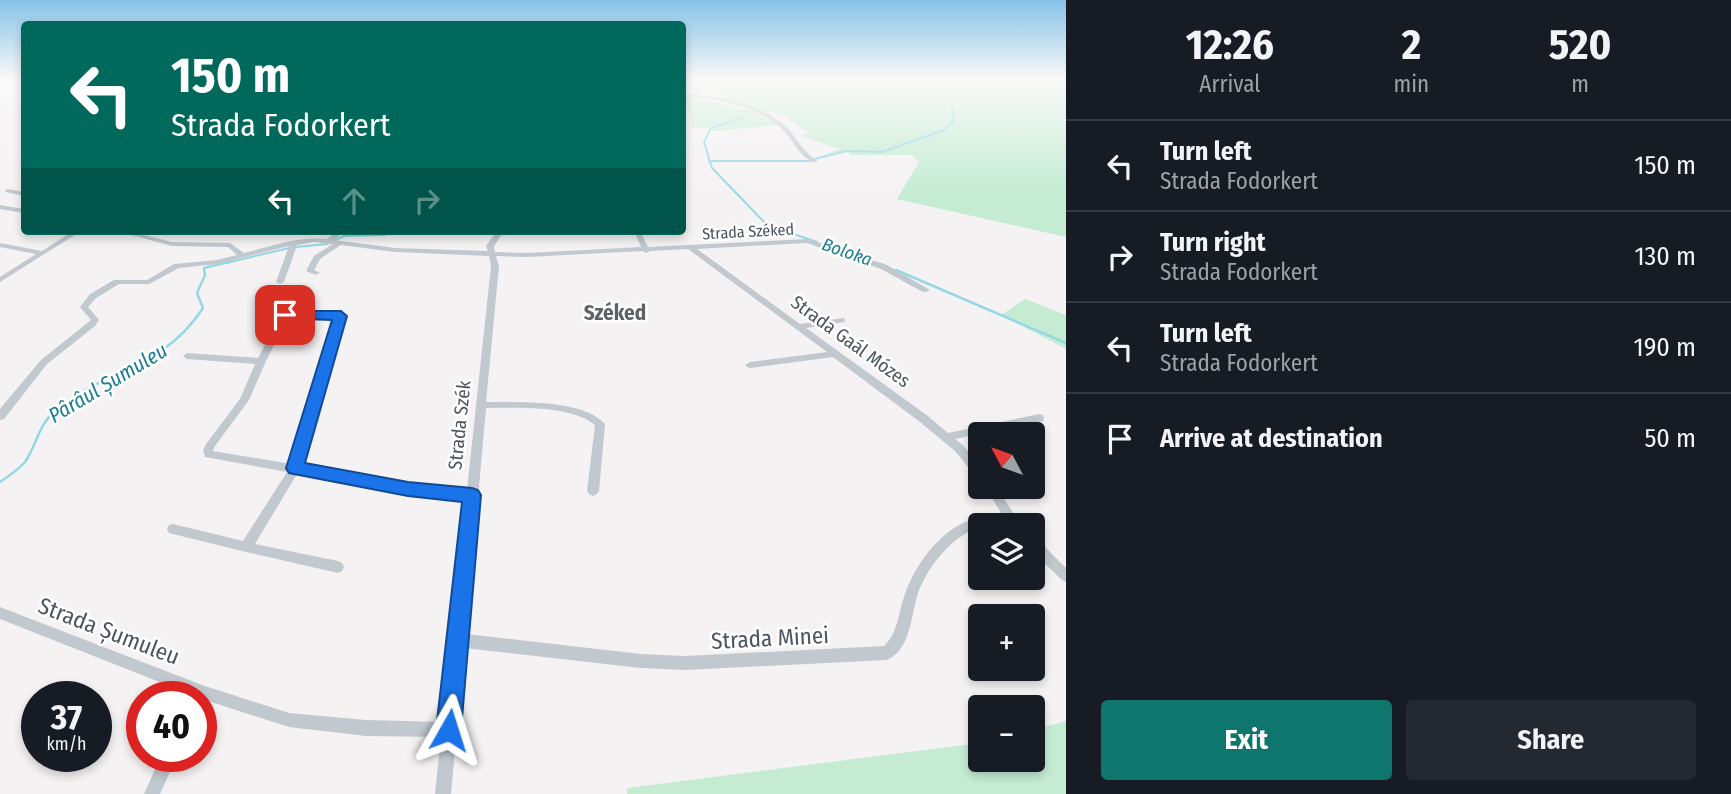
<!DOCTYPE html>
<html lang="en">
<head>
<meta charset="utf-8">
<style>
  :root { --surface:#171b24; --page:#242831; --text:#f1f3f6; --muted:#9ea1a6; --line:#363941; --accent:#0f766e }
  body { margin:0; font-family:"Fira Sans Condensed",sans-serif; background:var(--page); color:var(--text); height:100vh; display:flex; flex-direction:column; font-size:26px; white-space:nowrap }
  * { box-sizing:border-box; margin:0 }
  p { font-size:23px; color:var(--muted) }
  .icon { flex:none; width:38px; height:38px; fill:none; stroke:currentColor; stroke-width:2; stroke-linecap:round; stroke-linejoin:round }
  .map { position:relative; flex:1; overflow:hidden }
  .drawer { display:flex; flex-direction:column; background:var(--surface); width:665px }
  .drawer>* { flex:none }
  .banner { position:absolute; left:21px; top:21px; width:665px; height:214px; border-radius:7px; box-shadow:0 4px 10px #0003; background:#00695c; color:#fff; overflow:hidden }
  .needle { width:46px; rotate:311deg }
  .fabs { position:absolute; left:968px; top:422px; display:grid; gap:14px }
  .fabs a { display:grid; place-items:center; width:77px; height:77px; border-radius:7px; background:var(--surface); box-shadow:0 4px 10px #0003; font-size:35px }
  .speed { position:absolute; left:21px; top:681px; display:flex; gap:14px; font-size:35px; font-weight:700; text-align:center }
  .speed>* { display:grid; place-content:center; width:91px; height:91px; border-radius:50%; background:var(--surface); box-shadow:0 4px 10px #0003; line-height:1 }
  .speed small { font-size:18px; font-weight:400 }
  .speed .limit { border:10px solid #d22; background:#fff; color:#111 }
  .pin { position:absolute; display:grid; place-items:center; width:60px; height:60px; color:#fff; margin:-30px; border-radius:14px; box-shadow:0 4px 10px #0006 }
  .me { position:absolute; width:77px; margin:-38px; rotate:6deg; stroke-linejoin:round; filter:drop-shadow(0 0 5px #0008) }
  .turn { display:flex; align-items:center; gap:24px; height:147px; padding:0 35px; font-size:32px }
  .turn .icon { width:91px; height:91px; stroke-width:2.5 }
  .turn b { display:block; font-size:49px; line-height:60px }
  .lanes { display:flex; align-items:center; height:66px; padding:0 35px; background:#0003; justify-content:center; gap:35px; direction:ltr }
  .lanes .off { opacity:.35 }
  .eta { display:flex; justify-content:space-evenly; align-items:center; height:119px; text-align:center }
  .eta b { font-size:42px; font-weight:700; line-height:49px }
  .button { display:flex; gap:14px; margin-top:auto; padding:14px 35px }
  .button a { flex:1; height:80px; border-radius:7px; background:var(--accent); color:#fff; font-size:28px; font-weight:700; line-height:80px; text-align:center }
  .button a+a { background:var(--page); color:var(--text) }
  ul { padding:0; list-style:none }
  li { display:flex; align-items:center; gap:21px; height:91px; padding:0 35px; border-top:2px solid var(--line) }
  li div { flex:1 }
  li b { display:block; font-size:26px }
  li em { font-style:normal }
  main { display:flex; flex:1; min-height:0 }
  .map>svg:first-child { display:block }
  .green { fill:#c5ecd3 }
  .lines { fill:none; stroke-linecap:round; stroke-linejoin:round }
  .stream-far1 { stroke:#96d7e5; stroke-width:2 }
  .stream { stroke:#96d7e5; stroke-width:2.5 }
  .minor { fill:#c1c9cf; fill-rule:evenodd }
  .route { fill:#1a73e8; stroke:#114b97; stroke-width:2 }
  .labels { text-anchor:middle; stroke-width:5; stroke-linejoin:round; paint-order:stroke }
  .far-street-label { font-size:16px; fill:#4b555e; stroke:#fff }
  .far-water-label { font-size:18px; font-style:italic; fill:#187d94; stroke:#fff }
  .street-label { font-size:19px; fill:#4b555e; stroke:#fff }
  .neighbourhood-label { font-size:21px; font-weight:bold; fill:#5e6266; stroke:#fff }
  .water-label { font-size:21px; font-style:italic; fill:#187d94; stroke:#fff }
  .near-street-label { font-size:23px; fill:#4b555e; stroke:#fff }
</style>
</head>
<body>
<main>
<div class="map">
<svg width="1066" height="794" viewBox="0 0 1066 794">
  <rect width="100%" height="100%" fill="#f4f2f2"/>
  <!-- green -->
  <g class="green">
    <path d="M682,80H1066V237L897,199L919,162L912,155H850L849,152L815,159L839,149L802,136L808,133C796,124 779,109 763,113L719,99L722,95L700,89Z"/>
    <polygon points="682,95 751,111 779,125 714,131 711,128 692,127 687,105 683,104"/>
    <polygon points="1025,299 1066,315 1066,349 1001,315"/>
    <polygon points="1066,721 1066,794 627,794 627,788 980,743 980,760 1032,760 1033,730"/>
  </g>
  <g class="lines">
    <!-- stream-far1 -->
    <g class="stream-far1">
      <polyline points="741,118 711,128 704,142 712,168 767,225 817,242"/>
      <polyline points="815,159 846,151 882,152 944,130 954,120 952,106"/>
      <polyline points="709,161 810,161"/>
      <polyline points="295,247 327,244 344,236 384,235 398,231"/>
      <polyline points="226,263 289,248"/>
    </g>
    <!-- stream -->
    <g class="stream">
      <polyline points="896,270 1066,343"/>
      <path d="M0,482C9,476 18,470 25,462C37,445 38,425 55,411C106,368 162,371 203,308L197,293L205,275L204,268L233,261"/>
    </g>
    <!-- minor -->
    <g class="minor">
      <path d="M682,81L701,90L697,95C728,99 766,105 788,129C800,142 802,151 818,161L813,162C797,155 793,138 780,127C753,104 716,100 682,95V93L692,94L696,91L682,84Z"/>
      <polygon points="8,189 24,192 24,196 6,192 5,191"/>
      <polygon points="0,205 24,209 24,213 0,209"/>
      <polygon points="73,231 81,231 0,282 0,277 36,254 0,247 0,243 42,251"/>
      <path d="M117,231H128L172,242L230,243L244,253C271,246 299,236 327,239L338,231H345L334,240L395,248L488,251L486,246L497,231H504L494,246L495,252L527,253L641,247L634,231H640L648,247L808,239L887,265L930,290L926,292H923L881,269L807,243L697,249L800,324L844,318L845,320L844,322L806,328L928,416L948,433L1039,414L1043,415L1044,418L1043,421L1039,422L955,439L963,445L980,466V478L976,477L955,451L920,422L833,357L750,368L747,367L745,365L750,362L827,352L688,249L650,251L646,253L643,251L527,257L496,256L499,266L486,402C518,402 583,399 605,424L599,491L597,494L593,496L589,494L587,491L595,425C570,405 517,408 486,408L466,634L641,654L685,656L884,646C898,633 898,614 904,597C913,569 934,539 959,525C972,518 987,515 1001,513L985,486H996L1021,525H1009L1007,522L980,525V527C952,536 928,566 918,593C911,614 911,650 887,660L685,670L641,668L464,648L451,794H435L441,737L366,736L289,727L202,699L201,696H195L0,619V607L202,685L289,713L366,720L443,722L466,499L408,493L297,474L255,544L338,561L342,563L344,567L342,571L338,573L246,552L169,533L167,529L169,525L173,524L243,541L287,472L205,457L203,450L206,444L240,399L255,364L187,359L183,356L187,353L258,358L282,313L344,314L345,316L301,466L408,485L467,490L491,266L489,256L395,252L341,245L320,259L314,270L320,273L316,275L306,271L314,256L333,244L314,242L297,245L284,282L280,284L276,282L289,246L217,264L179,268L149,284H119L96,298L88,307L99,320L95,326L47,364L4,419L0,420V409L41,360L91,320L80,307L90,294L114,280H147L174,264L217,260L237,255L228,247L172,246ZM288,318H336L291,464L213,451L215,446L249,400L266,361Z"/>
      <polygon points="1032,537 1036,538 1066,568 1066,582 1062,580 1032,551"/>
      <polygon points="161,756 177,756 160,794 144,794"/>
    </g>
  </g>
  <!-- sky -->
  <linearGradient id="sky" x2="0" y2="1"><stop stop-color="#87c2e7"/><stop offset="0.42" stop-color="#faf9f9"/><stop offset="1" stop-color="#faf9f9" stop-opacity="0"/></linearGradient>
  <rect width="1066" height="191" fill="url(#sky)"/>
  <!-- route -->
  <polygon class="route" points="285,311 341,311 347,316 305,463 408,482 472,488 478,490 481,495 461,730 457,738 449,742 440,738 436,730 462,502 408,496 289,473 286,468 332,320 280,318 278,315"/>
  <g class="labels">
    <!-- far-street labels -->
    <g class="far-street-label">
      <text transform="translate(748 231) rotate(-3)" y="6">Strada Széked</text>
    </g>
    <!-- far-water labels -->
    <g class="far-water-label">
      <text transform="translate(847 252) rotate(19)" y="6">Boloka</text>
    </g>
    <!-- street labels -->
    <g class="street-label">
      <text transform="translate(851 341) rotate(36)" y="7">Strada Gaál Mózes</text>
      <text transform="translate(459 425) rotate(-84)" y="7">Strada Szék</text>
    </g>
    <!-- neighbourhood labels -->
    <g class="neighbourhood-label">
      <text x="615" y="320">Széked</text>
    </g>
    <!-- water labels -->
    <g class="water-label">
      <text transform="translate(108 383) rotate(-31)" y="7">Pârâul Șumuleu</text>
    </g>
    <!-- near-street labels -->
    <g class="near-street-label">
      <text transform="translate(109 631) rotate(21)" y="8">Strada Șumuleu</text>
      <text transform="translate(770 638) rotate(-3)" y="8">Strada Minei</text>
    </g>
  </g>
</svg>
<div class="fabs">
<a><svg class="needle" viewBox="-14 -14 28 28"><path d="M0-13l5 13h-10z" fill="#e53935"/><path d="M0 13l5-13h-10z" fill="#9ea1a6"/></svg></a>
<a><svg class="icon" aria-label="layers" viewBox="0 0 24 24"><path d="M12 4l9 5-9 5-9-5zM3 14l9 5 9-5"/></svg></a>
<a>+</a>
<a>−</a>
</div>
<div class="speed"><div>37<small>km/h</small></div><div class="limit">40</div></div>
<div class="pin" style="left:285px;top:315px;background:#d93025"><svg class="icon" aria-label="arrive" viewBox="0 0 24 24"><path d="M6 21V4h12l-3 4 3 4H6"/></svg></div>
<svg class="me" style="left:449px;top:730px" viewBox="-20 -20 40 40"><path d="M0-17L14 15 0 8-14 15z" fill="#1a73e8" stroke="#fff" stroke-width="4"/></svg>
<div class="banner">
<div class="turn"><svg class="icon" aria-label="left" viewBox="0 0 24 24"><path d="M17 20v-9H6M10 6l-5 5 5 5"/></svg><div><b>150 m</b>Strada Fodorkert</div></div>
<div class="lanes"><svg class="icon" aria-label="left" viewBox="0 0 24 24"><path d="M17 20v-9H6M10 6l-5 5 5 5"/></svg><svg class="icon off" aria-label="ahead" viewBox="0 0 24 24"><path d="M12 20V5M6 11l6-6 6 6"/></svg><svg class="icon off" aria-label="right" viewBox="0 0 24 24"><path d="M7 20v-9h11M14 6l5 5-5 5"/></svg></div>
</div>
</div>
<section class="drawer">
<div class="eta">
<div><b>12:26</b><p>Arrival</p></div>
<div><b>2</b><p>min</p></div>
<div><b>520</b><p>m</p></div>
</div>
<ul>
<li><svg class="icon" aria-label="left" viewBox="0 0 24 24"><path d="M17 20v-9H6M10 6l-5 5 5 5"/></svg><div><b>Turn left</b><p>Strada Fodorkert</p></div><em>150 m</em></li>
<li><svg class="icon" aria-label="right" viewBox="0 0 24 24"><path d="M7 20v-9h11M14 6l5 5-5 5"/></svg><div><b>Turn right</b><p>Strada Fodorkert</p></div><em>130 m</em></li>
<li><svg class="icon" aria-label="left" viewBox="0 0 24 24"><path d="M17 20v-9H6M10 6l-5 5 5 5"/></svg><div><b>Turn left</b><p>Strada Fodorkert</p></div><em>190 m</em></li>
<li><svg class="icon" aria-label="arrive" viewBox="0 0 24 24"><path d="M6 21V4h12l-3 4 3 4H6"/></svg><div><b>Arrive at destination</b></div><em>50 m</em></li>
</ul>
<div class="button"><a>Exit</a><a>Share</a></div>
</section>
</main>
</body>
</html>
